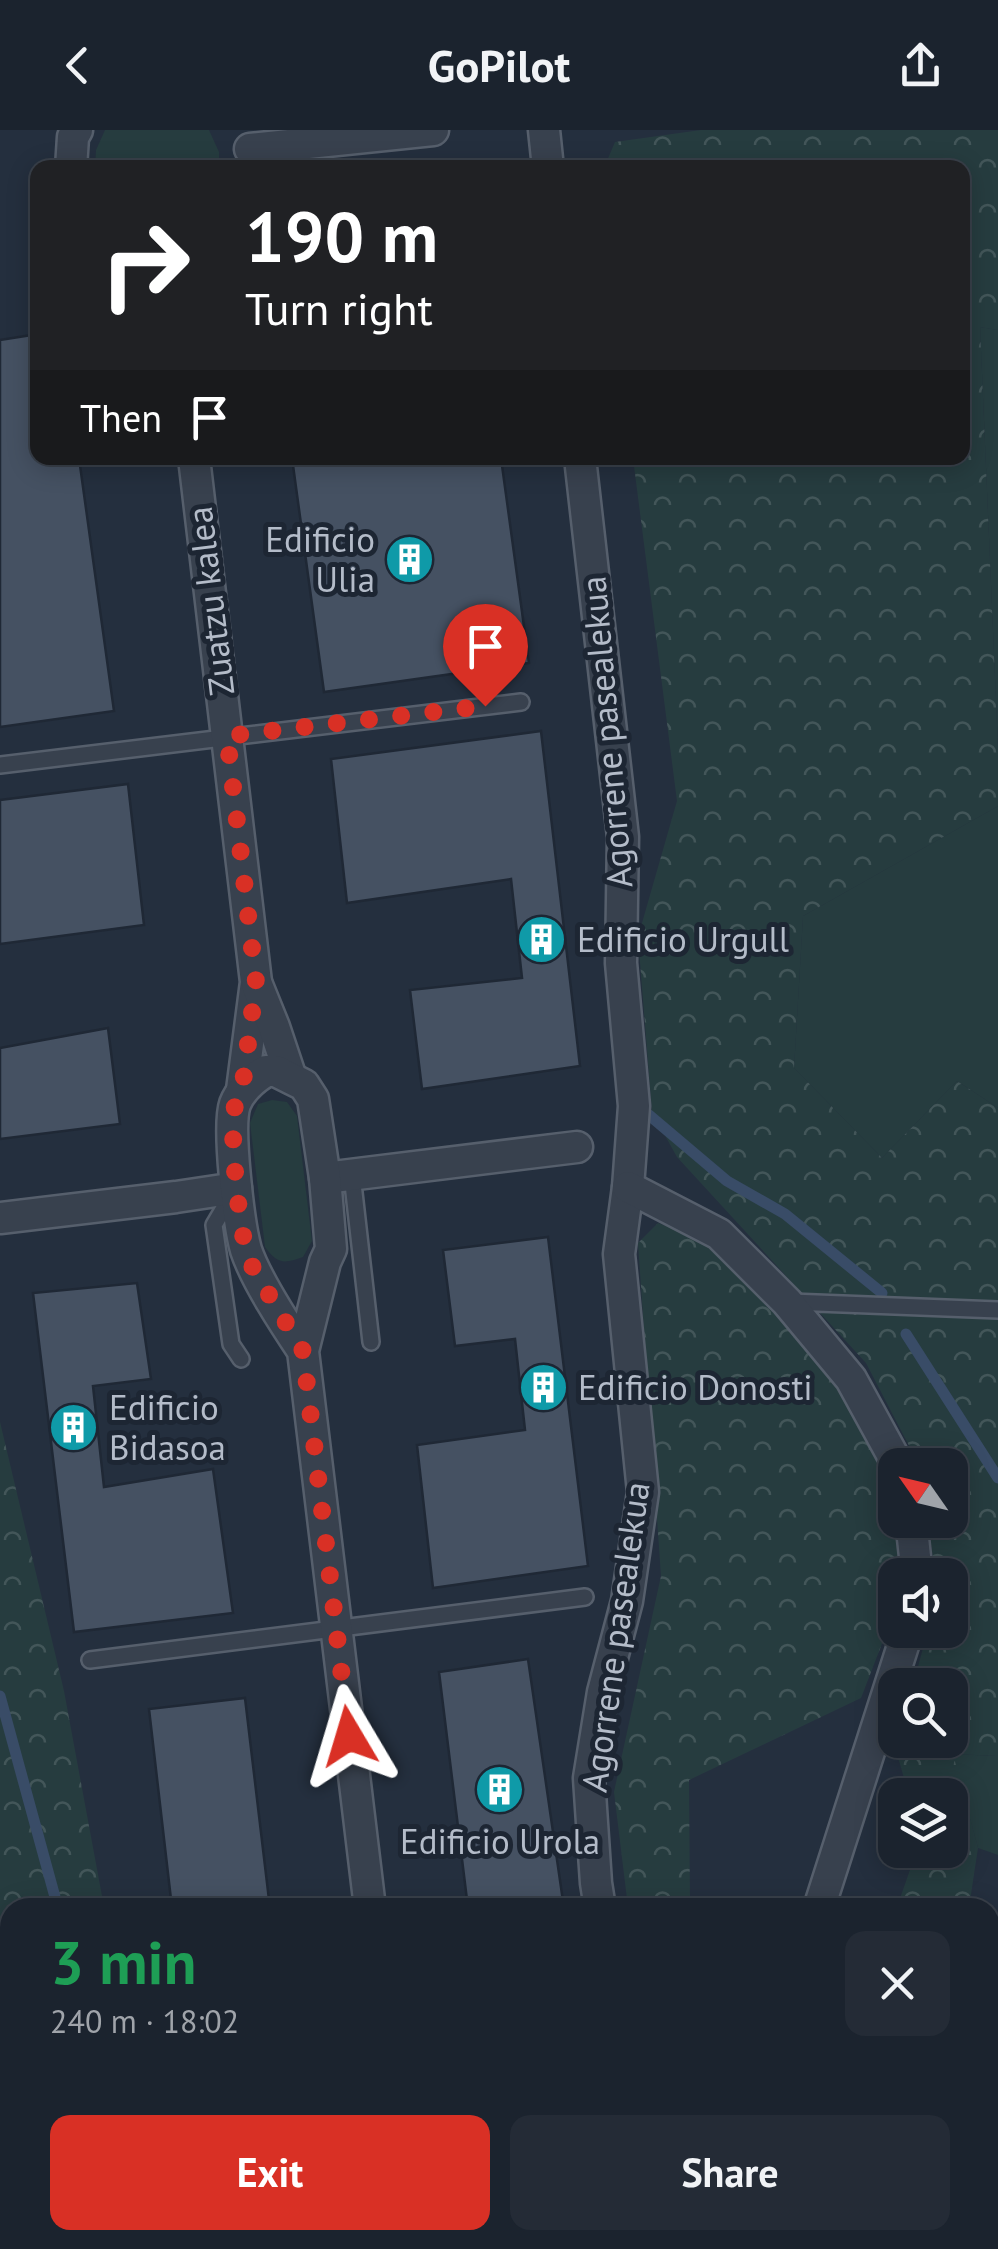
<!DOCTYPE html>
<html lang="en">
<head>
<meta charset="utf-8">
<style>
  :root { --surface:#1b232e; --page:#242b36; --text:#f1f3f6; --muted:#a0a4aa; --line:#39404a; --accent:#d93025 }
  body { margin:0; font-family:"PT Sans",sans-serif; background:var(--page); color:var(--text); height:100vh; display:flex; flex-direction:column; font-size:38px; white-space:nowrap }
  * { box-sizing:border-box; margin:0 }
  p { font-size:32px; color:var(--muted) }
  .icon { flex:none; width:55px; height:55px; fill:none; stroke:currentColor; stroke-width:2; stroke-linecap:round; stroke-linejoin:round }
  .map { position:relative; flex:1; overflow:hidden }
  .side { position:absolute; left:0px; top:1768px; width:1000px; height:352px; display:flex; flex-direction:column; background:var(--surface); border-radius:30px 30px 0 0; box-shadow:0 5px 25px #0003,0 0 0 2px var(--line) }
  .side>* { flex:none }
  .hud { position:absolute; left:30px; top:30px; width:940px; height:305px; border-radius:20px; box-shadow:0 5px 25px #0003,0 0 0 2px var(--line); background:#202124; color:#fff; overflow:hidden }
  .needle { width:65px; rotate:304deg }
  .tools { position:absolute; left:878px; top:1318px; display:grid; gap:20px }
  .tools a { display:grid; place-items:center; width:90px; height:90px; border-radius:20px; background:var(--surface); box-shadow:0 5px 25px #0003,0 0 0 2px var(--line); font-size:50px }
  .pin { position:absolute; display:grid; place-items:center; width:85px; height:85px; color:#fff; margin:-102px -42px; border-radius:50% 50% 50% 0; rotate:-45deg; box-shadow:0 0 10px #0007 }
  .pin .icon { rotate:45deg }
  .me { position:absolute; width:110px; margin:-55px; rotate:353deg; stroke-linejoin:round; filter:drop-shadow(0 0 8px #0008) }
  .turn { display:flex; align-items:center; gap:35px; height:210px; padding:0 50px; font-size:45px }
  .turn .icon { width:130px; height:130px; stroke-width:2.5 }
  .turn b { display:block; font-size:70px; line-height:85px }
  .then { display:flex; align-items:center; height:95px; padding:0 50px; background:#0003; gap:20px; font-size:38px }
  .round { display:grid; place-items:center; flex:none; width:105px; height:105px; border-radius:20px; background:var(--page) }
  .head { display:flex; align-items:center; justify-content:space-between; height:170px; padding:0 50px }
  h1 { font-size:60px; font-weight:600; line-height:75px; color:#1e9e55 }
  .button { display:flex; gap:20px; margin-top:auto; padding:20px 50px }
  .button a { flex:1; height:115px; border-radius:20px; background:var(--accent); color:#fff; font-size:40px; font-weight:600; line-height:115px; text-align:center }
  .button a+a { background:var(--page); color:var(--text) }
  header { display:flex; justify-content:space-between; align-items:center; height:130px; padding:0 50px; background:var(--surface); font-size:45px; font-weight:600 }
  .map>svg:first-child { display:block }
  .grass { fill:#263c3f }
  .forest { fill:url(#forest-crowns) }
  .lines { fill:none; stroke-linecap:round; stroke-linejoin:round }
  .stream { stroke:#394c67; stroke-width:11 }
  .building { fill:#455162; stroke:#1f2835; stroke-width:2.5 }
  .lane-casing { stroke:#565f6c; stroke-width:20 }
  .street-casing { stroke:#565f6c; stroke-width:35 }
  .lane { stroke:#38414e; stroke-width:15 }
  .street { stroke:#38414e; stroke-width:30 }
  .route { stroke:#d93025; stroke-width:18; stroke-dasharray:0 32.4 }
  .labels { text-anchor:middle; stroke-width:10; stroke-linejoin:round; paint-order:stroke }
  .poi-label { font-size:35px; fill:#b4bcc9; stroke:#1d2633; text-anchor:start }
  .street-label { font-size:35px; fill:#b4bcc9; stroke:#1d2633 }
</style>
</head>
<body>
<header><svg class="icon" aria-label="back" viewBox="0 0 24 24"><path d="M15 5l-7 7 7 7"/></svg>GoPilot<svg class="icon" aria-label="share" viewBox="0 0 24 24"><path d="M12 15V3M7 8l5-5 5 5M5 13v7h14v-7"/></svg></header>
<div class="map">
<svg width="998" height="2119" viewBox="0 0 998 2119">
  <defs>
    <pattern id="forest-crowns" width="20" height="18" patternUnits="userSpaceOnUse" patternTransform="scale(2.5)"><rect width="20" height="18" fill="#263c3f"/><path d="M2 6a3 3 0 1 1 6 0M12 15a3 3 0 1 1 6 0" fill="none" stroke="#435659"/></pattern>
  </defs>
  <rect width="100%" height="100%" fill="#242f3e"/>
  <!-- grass -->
  <g class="grass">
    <polygon points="105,0 209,0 219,22 219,37 95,37 96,20"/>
    <polygon points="980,197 998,200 998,619"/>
    <polygon points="998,676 998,978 957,951 882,1028 794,938 803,786"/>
    <path d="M272,970L287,972L297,986L312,1111L303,1127C284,1134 277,1134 265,1117L250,993L258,974Z"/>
    <polygon points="952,1624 998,1626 998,1725 978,1718"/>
  </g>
  <!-- forest -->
  <g class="forest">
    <polygon points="701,0 998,0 998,200 980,197 998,619 998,676 803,786 794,938 882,1028 957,951 998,978 998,1626 953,1624 978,1718 969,1777 897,1777 917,1720 950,1720 950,1665 909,1665 895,1617 897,1610 950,1610 950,1555 913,1555 928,1500 950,1500 950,1445 935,1445 928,1390 950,1390 950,1335 919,1335 866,1233 677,1027 652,982 638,807 677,671 633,328 962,328 962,38 604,38 615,12"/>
    <polygon points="658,1093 715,1114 839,1254 889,1345 900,1445 895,1445 895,1480 861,1568 689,1650 690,1777 628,1777 614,1662 661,1446 638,1113"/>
    <polygon points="0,1292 64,1561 104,1777 10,1778 10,2110 160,2110 160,2119 0,2119"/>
    <polygon points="644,2110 815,2110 817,2119 643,2119"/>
  </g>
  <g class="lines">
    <!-- stream -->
    <g class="stream">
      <polyline points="649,985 727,1051 785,1084 882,1163"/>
      <polyline points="906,1204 998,1348"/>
      <polyline points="0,1566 58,1778"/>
      <polyline points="83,2119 83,2110"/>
    </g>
  </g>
  <!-- building -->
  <g class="building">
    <polygon points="38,204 38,328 79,328 114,581 0,597 0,210"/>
    <polygon points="292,328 501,328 529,533 324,562"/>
    <polygon points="541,601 580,936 422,959 410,860 522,848 511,749 347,773 331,629"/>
    <polygon points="128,654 144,795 0,814 0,670"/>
    <polygon points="108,898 120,994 0,1009 0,918"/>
    <polygon points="548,1107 588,1436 433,1458 417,1315 525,1300 515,1209 455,1216 443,1120"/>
    <polygon points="137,1153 151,1249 93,1256 104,1357 213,1339 233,1483 74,1502 33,1163"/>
    <polygon points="528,1529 564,1778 468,1778 439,1542"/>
    <polygon points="245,1568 270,1778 172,1778 149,1579"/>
    <polygon points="867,2110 968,2110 971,2119 870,2119"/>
  </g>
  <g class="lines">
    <defs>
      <g id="lane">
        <polyline points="0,635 521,572"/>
        <polyline points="352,1045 371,1212"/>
        <polyline points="234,1061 214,1095 231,1214 241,1229"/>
        <polyline points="791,1172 998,1180"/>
        <polyline points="90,1530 585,1467"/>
      </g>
      <g id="street">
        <polyline points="544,0 548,38"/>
        <polyline points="250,19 433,0"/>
        <polyline points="71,38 73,7 77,0"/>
        <polyline points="194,328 256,852 242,960"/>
        <polyline points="580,328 623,707 621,833 634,976 628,1057 619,1124 643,1362 627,1471 603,1562 589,1648 596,1753 600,1778"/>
        <polyline points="257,855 274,897 291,948"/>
        <polyline points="325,1048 577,1017"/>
        <polyline points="628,1057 719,1104 787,1172 851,1249 898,1335"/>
        <polyline points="0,1088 176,1067 236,1058"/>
        <path d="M303,1221C285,1194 256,1150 246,1120C239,1095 227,997 235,974C241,959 253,949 266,941H276L304,955L313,969L325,1048L331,1119L325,1132L303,1221L370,1778"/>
        <polyline points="911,1390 917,1445"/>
        <polyline points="819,1778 908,1500"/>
        <polyline points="596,2110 600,2119"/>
        <polyline points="248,2119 254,2110"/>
      </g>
    </defs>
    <!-- lane casing -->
    <use href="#lane" class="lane-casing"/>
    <!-- street casing -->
    <use href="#street" class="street-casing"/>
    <!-- lane -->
    <use href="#lane" class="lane"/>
    <!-- street -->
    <use href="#street" class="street"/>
  </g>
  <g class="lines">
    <!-- route -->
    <polyline class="route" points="349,1606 303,1221 253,1138 245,1118 236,1058 232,988 236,972 242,960 256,852 227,606 485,576"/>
  </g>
  <!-- icons -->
  <defs>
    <symbol id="building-disc" viewBox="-11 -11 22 22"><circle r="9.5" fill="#0f9aa8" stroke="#1d2633"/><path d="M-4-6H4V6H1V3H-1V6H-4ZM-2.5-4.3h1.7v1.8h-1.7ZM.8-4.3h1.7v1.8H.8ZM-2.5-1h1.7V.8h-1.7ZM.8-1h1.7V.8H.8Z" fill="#fff"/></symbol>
  </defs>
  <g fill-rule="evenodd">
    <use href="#building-disc" x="382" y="402" width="55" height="55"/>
    <use href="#building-disc" x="514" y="782" width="55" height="55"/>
    <use href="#building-disc" x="516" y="1230" width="55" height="55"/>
    <use href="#building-disc" x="46" y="1270" width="55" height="55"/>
    <use href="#building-disc" x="472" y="1632" width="55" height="55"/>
  </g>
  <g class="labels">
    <!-- poi labels -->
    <g class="poi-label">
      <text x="375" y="422" text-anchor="end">Edificio<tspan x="375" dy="40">Ulia</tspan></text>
      <text x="577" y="822">Edificio Urgull</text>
      <text x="578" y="1270">Edificio Donosti</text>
      <text x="109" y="1290">Edificio<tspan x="109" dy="40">Bidasoa</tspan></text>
      <text x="500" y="1724" text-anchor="middle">Edificio Urola</text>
    </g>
    <!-- street labels -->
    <g class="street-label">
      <text transform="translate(211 471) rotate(-97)" y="12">Zuatzu kalea</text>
      <text transform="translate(607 602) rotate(-95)" y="12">Agorrene pasealekua</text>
      <text transform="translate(616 1507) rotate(-82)" y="12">Agorrene pasealekua</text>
    </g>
  </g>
</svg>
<div class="tools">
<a><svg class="needle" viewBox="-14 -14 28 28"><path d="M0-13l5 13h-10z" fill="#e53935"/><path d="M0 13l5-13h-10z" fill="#a0a4aa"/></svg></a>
<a><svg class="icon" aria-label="sound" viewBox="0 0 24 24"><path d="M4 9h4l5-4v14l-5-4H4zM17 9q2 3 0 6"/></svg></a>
<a><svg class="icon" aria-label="search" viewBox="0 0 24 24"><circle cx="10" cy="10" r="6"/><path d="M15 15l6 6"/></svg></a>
<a><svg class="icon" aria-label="layers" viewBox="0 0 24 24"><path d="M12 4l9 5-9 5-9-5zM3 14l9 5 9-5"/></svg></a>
</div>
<div class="pin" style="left:485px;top:576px;background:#d93025"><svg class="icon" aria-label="arrive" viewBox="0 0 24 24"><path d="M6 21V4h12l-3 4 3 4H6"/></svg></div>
<svg class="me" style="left:349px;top:1606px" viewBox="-20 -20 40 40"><path d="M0-17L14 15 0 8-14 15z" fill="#d93025" stroke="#fff" stroke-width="4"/></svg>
<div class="hud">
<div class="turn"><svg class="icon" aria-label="right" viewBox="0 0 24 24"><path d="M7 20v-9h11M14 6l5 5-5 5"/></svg><div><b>190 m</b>Turn right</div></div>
<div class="then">Then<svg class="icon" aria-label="arrive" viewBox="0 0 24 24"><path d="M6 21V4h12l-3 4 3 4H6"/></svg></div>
</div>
<section class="side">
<div class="head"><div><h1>3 min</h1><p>240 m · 18:02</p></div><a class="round"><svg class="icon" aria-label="close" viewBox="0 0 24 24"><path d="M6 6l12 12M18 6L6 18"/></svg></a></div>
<div class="button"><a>Exit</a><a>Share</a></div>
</section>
</div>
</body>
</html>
